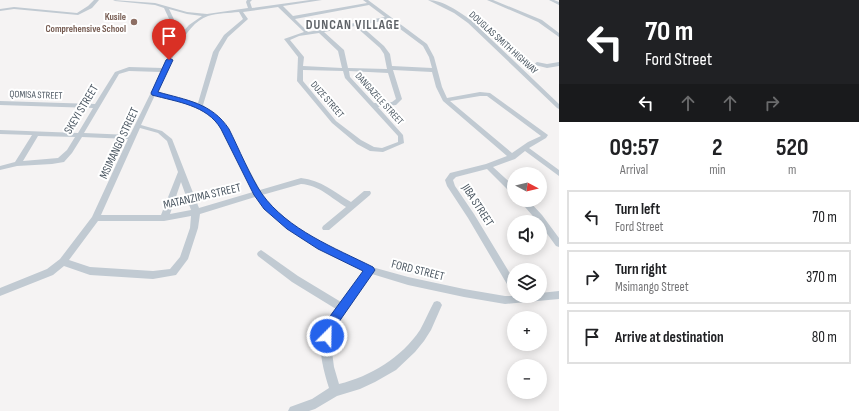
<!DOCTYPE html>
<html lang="en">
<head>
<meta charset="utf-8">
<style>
  :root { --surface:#fff; --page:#f6f6f6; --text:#202124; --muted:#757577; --line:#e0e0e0 }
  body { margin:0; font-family:"Sofia Sans Condensed",sans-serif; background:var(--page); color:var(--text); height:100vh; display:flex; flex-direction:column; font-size:15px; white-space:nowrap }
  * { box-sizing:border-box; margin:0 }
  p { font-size:13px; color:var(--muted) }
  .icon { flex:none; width:22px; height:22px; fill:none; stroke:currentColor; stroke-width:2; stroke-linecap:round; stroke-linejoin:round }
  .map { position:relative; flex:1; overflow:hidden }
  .panel { display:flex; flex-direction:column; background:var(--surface); width:300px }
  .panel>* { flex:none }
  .guide { background:#202124; color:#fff; overflow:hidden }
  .needle { width:26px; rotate:97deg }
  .buttons { position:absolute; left:507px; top:167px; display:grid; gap:8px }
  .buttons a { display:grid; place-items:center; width:40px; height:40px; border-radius:50%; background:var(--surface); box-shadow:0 2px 10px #0003; font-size:20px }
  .pin { position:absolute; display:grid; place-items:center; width:34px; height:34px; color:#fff; margin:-41px -17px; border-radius:50% 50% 50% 0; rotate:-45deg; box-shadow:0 0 4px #0007 }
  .pin .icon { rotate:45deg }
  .me { position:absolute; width:44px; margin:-22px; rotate:23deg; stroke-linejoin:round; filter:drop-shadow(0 0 3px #0008) }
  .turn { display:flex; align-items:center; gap:14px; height:84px; padding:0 20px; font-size:18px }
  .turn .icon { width:52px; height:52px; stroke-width:2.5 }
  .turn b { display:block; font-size:28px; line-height:34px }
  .lanes { display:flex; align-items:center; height:38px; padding:0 20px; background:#0003; justify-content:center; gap:20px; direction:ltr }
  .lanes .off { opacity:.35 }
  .eta { display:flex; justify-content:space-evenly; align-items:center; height:68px; text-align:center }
  .eta b { font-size:24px; font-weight:700; line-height:28px }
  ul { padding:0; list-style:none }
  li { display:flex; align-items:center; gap:12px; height:54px; margin:0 8px 6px; padding:0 12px; border:2px solid var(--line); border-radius:0px }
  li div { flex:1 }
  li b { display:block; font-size:15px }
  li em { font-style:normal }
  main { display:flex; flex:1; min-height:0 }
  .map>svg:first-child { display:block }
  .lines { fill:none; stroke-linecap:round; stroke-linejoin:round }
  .minor { fill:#c1cad2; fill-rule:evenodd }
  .route { fill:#2563eb; stroke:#184099 }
  .education-dot { fill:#8d6e63; stroke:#fff; stroke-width:1.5 }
  .labels { text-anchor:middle; stroke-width:4; stroke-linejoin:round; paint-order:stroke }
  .far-education-label { font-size:10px; font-weight:bold; fill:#785e54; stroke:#fff; text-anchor:end }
  .far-street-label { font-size:10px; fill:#4a5661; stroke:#fff }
  .street-label { font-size:12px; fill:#4a5661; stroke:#fff }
  .far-district-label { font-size:13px; font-weight:bold; letter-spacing:1px; fill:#5f6368; stroke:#fff }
</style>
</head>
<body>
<main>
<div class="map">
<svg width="559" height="411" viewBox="0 0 559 411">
  <rect width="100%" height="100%" fill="#f5f3f3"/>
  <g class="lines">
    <!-- minor -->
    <g class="minor">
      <polygon points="94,0 99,0 92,8 78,15 14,9 0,11 0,9 14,7 77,13 88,6"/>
      <path d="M113,0L155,3L187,12L207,14L248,8L246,2L247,0H252L250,2L252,8L310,0H322L283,6L293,16L367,3L363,0H368L427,44L434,57L442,87L447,98L480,92L490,93L548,135L546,138L529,148L559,170V176L525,151L515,159L493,167L514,186V194L511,193L487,169L456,177L453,180L455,186L474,214L514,280V292L511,291L468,218L447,186L445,180L450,173L486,164L507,156L443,101L436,87L432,72L393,70L402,99L396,105L378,107L403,135L404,143L383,152L370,151L357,144L332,123L297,81L298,57L284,39L304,32L278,7L243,12L248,19L228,37L219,52L203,105L223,121L260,190L301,178C321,180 334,192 351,202L364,191H370L371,193L370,195L329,230H323L322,228L323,226L346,207C331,198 319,185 301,184L262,195L270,204L293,225L338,252L372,267L408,277L464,289L505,296H540V293L559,291V299L505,304L464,297L408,285L372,274L334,329L332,352L334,367L339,384C371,376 401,358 420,330C425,321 429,311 434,302L437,301L440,302L442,305L431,330L424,341L415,352L396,370L375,382L360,389L337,396L315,409L309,411H288L290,407L312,399L329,388C323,369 316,344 325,325C327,320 332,314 336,309L292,282L258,256L257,254L258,252L261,250L264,252L298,276L341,302L364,271C323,252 284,233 255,197L200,214L198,228L188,259L176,275L153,279L90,275L64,266L53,275L0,296V288L47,269L60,259L92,217L128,139L82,137L72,153L64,162L52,164L17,166L0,170V166L15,162L32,135L0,134V130L78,133L93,108L0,105V101L95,104L115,72L129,67L163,68L178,38L164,8L155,5L115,1ZM369,5L385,17L308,32L295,19ZM169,9L187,14L202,16L189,25L181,34ZM239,12L243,19L224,35L213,52L198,103L157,92C168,70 183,24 208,16C218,13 229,13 239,12ZM388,20L423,46L429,57L432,68L392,66L390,54L384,46L360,25ZM355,26L380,48L384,54L387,69L348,68L344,50L324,32ZM319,33L338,51L342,68L303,66L304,57L290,40L299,36ZM303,70L343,71L345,78L398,136V142L382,148L374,147L361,140L336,121L303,81ZM129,71L161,72L130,135L84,133L119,74ZM349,71L388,73L396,99L392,102L374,103L350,77ZM155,95L198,107L217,122L253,192L199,208L172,139L162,131L141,125ZM480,96H487L541,136L528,142L512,153L450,101ZM140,128L158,133L167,141L178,172L161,215H101ZM38,136L75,137L67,150L58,158L23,161ZM181,182L191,210L170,214ZM191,216L190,228L180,257L170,269L153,271L90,267L69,260L98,221H164Z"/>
      <path d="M428,0C443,0 460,12 472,21L559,104V109L557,108L468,23L454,13Z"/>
      <polygon points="487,0 493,0 542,20 559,33 559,37 538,22"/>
      <polygon points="549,0 554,0 559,2 559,5"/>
      <polygon points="537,62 547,64 559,62 559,66 547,68 535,65 534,64"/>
      <polygon points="519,200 528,200 542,215 559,238 559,247 556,246 540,224 540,222 538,222"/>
    </g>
  </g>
  <!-- route -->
  <path class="route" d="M169,58L173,60L158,92C186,100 212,103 229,129C239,149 250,176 262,194C288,230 335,248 373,267L375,270L373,273L334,329L331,340L327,342L323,340L321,336L325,323L363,271L318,249L287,229L264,209L254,195L221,129C207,105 177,102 152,95L151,93L166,60Z"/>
  <!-- markers -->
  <circle class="education-dot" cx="134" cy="22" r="4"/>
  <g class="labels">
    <!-- far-education labels -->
    <g class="far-education-label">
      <text x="126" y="20">Kusile<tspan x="126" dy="12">Comprehensive School</tspan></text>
    </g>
    <!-- far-street labels -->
    <g class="far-street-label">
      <text transform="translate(504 42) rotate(42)" y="4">DOUGLAS SMITH HIGHWAY</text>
      <text transform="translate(36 94) rotate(2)" y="4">QOMISA STREET</text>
      <text transform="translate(380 98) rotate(48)" y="4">DANGAZELE STREET</text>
      <text transform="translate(328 99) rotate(49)" y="4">DUZE STREET</text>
    </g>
    <!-- street labels -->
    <g class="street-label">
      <text transform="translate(81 109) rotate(-59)" y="4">SKEYI STREET</text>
      <text transform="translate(119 143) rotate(-65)" y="4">MSIMANGO STREET</text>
      <text transform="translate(202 196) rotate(-13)" y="4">MATANZIMA STREET</text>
      <text transform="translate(478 205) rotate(57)" y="4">JIBA STREET</text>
      <text transform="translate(418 270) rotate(14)" y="4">FORD STREET</text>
    </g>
    <!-- far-district labels -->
    <g class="far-district-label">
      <text x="353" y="29">DUNCAN VILLAGE</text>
    </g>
  </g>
</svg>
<div class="buttons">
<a><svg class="needle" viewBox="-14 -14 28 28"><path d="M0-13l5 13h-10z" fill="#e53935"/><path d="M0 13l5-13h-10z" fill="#757577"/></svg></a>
<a><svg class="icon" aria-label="sound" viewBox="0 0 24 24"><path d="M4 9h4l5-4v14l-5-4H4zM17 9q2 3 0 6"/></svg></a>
<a><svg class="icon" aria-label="layers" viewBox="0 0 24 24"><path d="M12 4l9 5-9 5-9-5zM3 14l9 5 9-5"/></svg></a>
<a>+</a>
<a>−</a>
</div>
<div class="pin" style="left:169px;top:60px;background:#d93025"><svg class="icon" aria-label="arrive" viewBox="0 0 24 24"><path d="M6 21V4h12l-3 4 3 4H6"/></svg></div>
<svg class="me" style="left:327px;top:336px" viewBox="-20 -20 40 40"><circle r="17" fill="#2563eb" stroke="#fff" stroke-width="3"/><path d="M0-11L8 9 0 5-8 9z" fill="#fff"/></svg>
</div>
<section class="panel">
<div class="guide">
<div class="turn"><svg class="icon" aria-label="left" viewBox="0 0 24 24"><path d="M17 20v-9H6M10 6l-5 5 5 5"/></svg><div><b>70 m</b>Ford Street</div></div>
<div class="lanes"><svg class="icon" aria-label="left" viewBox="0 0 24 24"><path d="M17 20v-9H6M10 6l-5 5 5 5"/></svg><svg class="icon off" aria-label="ahead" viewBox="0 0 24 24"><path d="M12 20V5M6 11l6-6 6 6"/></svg><svg class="icon off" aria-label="ahead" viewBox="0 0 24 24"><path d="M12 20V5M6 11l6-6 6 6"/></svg><svg class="icon off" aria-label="right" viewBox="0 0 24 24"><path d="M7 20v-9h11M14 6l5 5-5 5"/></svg></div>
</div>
<div class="eta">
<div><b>09:57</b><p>Arrival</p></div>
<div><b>2</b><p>min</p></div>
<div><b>520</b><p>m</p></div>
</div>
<ul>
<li><svg class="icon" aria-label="left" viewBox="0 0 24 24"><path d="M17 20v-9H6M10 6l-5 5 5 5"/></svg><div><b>Turn left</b><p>Ford Street</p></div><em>70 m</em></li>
<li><svg class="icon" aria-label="right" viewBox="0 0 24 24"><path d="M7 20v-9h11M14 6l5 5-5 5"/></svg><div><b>Turn right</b><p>Msimango Street</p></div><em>370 m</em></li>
<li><svg class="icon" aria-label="arrive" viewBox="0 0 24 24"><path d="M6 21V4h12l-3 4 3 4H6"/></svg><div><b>Arrive at destination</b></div><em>80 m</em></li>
</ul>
</section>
</main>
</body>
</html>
